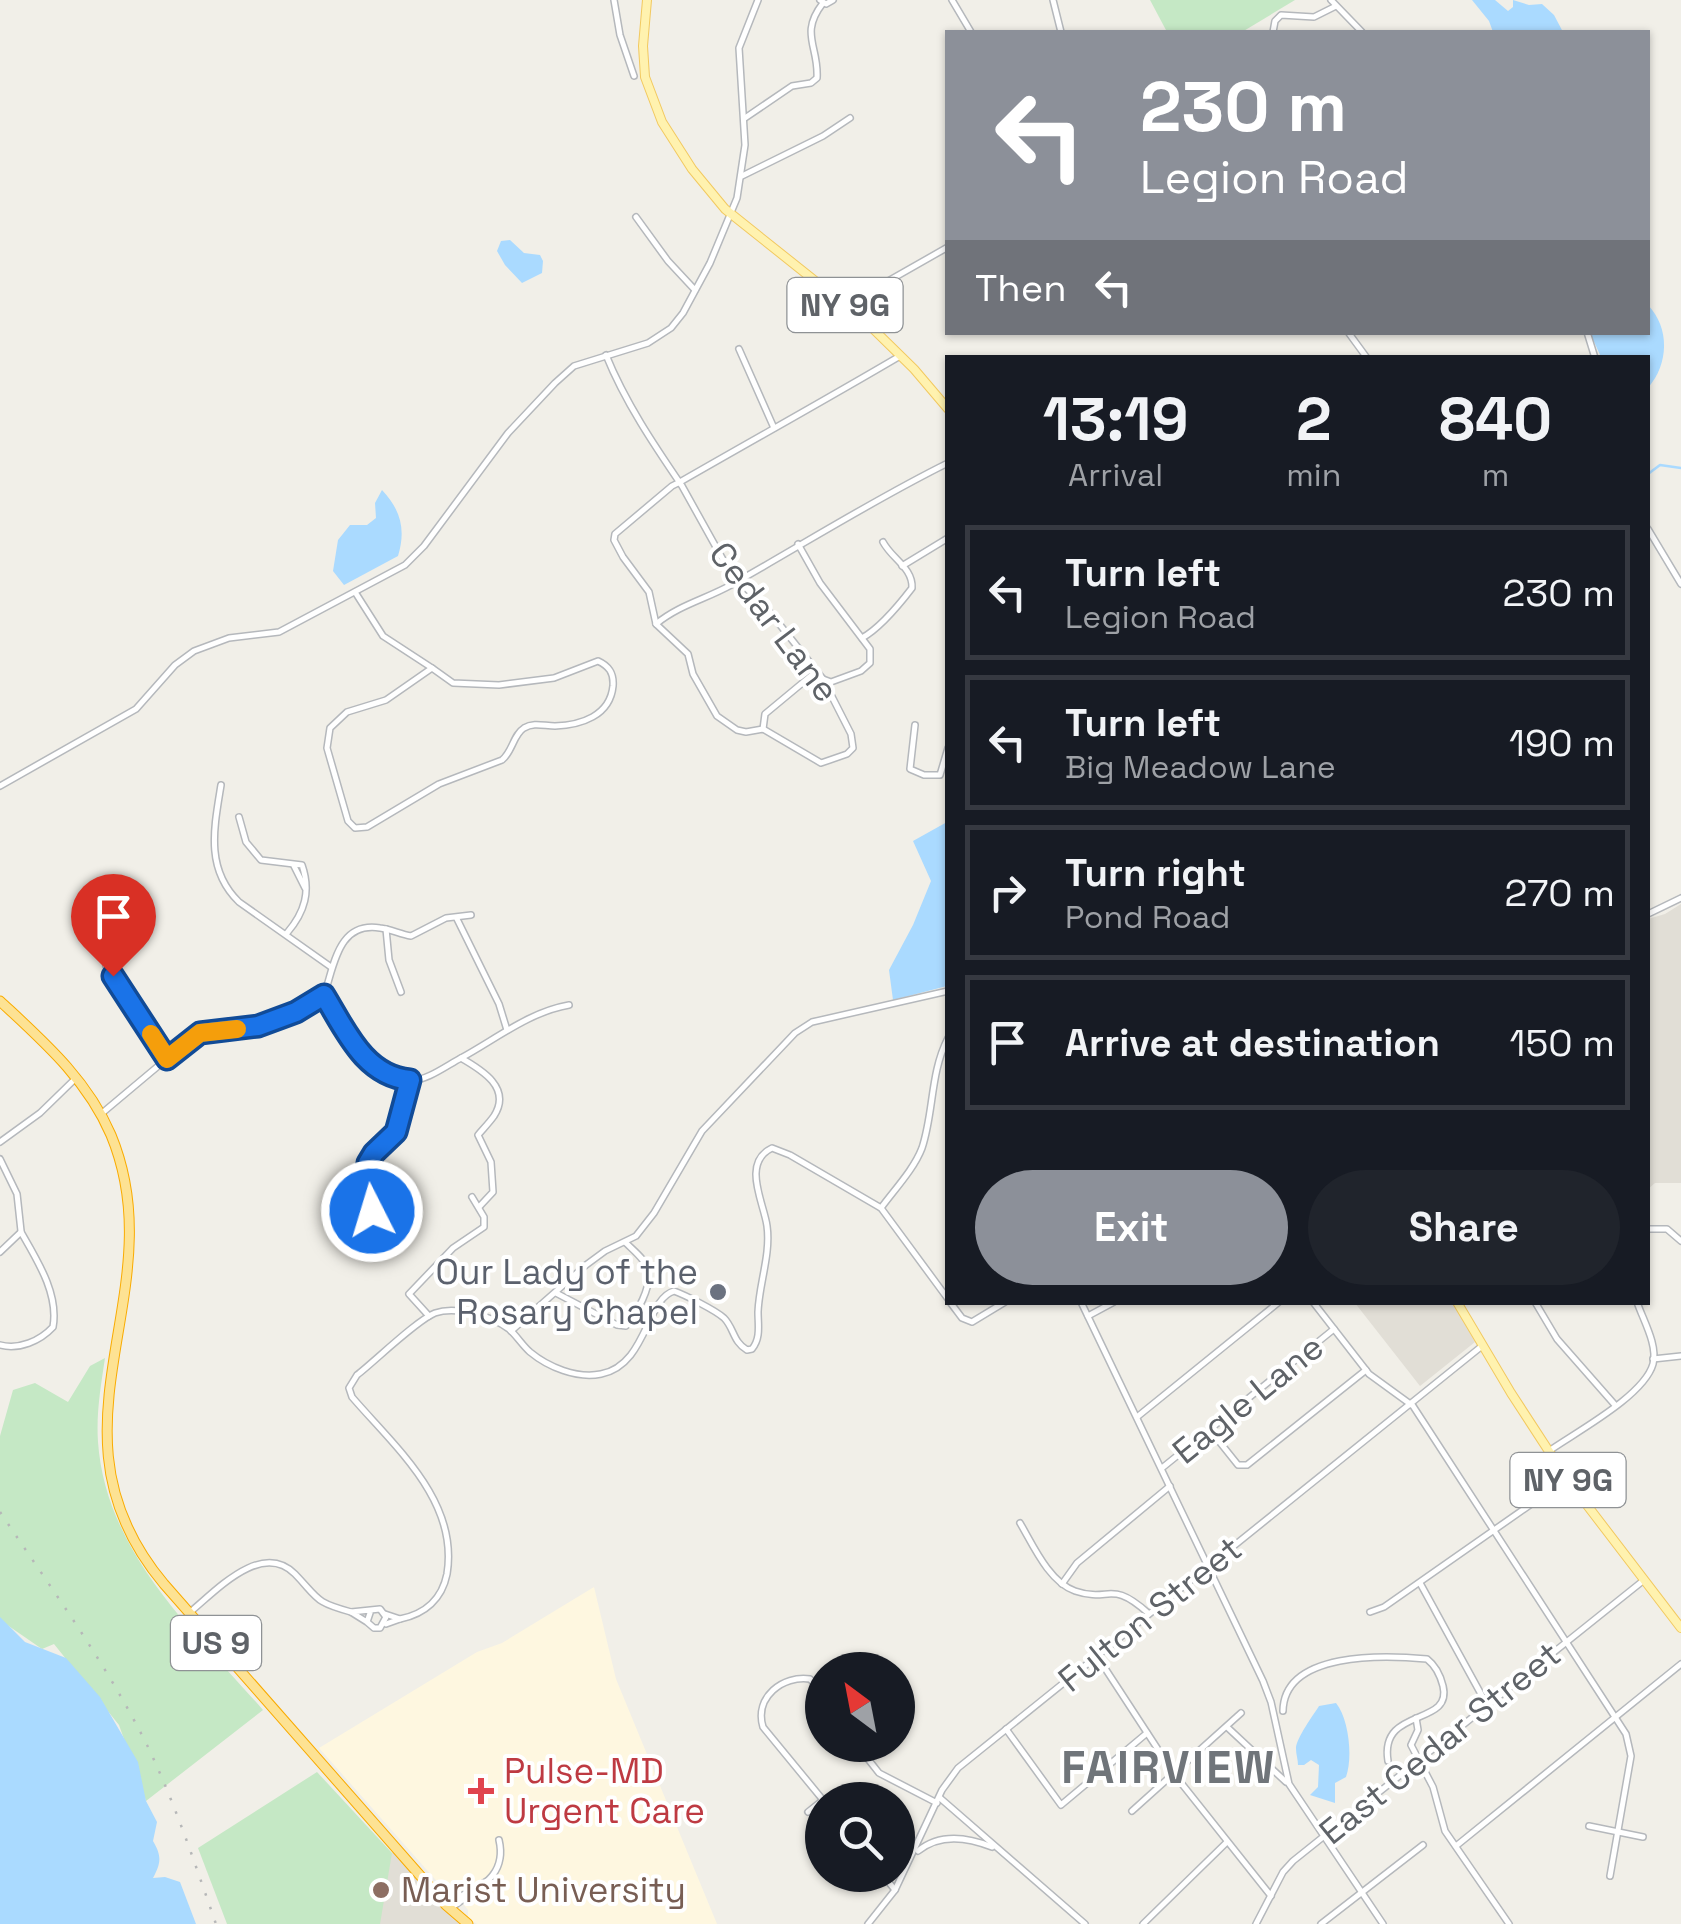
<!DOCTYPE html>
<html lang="en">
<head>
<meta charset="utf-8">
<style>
  :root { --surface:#171b24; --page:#20242c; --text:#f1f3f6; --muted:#9ea1a6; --line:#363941; --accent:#8c9099 }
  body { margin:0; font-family:"Space Grotesk",sans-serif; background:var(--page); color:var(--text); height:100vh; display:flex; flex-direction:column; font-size:38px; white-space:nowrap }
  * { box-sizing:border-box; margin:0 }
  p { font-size:32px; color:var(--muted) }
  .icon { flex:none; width:55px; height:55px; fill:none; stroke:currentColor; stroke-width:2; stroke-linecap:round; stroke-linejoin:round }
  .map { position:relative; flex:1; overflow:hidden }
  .sheet { position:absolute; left:945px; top:355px; width:705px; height:950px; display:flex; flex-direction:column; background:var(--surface); border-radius:0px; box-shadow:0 2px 8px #0004 }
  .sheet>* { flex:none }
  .hud { position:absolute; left:945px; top:30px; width:705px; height:305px; border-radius:0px; box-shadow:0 2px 8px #0004; background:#8c9099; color:#fff; overflow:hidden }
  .needle { width:65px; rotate:328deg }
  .controls { position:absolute; left:805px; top:1652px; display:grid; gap:20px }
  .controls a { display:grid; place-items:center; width:110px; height:110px; border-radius:50%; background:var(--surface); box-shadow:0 2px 8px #0004; font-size:50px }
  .pin { position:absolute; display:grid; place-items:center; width:85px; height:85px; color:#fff; margin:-102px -42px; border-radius:50% 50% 50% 0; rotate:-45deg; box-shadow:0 0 10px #0007 }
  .pin .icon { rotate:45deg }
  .me { position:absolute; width:110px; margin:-55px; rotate:355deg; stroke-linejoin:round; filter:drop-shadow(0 0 8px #0008) }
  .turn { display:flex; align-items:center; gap:35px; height:210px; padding:0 30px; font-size:45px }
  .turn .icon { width:130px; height:130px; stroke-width:2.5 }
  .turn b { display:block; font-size:70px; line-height:85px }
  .then { display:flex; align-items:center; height:95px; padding:0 30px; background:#0003; gap:20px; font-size:38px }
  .eta { display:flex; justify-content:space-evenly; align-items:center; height:170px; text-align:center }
  .eta b { font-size:60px; font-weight:700; line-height:70px }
  .action { display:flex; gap:20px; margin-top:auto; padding:20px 30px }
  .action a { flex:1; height:115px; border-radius:60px; background:var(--accent); color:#fff; font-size:40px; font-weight:700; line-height:115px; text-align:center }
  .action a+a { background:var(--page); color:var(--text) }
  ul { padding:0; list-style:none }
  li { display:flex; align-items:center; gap:30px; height:135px; margin:0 20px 15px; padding:0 10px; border:5px solid var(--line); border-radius:0px }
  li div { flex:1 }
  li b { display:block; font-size:38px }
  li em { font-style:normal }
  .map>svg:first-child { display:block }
  .commercial { fill:#fef7e0 }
  .education { fill:#e1ded6 }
  .green { fill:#c5e8c5 }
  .water { fill:#aadaff }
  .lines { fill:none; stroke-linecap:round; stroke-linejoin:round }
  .stream { stroke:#aadaff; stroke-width:2.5 }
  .minor-casing { stroke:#b5b8bc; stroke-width:8 }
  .major-casing { stroke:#f2c960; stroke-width:10 }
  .highway-casing { stroke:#f9ab00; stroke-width:11 }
  .minor { stroke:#fff; stroke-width:5 }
  .major { stroke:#fff2af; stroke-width:8 }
  .highway { stroke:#fde293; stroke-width:9 }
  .rail { stroke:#b6b7b8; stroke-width:2.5; stroke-dasharray:2.5 12; stroke-linecap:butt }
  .route-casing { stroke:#114b97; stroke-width:25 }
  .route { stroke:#1a73e8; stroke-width:18 }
  .slow { stroke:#f59e0b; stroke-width:18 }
  .worship-dot { fill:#6b7280; stroke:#fff; stroke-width:4 }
  .health-dot { fill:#e0444e; stroke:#fff; stroke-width:4 }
  .education-dot { fill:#8d6e63; stroke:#fff; stroke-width:4 }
  .labels { text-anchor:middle; stroke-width:8; stroke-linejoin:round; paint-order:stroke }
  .shield { fill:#fff; stroke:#8f9295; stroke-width:2.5 }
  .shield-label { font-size:32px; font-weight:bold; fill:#5f6368 }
  .street-label { font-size:35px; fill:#5f6368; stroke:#fff }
  .worship-label { font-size:35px; fill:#5b616d; stroke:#fff; text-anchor:end }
  .health-label { font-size:35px; fill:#be3a42; stroke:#fff; text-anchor:start }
  .education-label { font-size:35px; fill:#785e54; stroke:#fff; text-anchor:start }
  .district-label { font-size:45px; font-weight:bold; letter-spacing:2.5px; fill:#70757a; stroke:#fff }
</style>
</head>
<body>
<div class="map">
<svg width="1681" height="1924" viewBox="0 0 1681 1924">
  <rect width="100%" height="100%" fill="#f1efe8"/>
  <!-- commercial -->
  <polygon class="commercial" points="594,1587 616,1679 717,1924 477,1924 468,1918 468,1910 459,1899 449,1895 319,1748 477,1652 502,1643"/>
  <!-- education -->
  <g class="education">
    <polygon points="1681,904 1681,1183 1655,1183 1648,1189 1648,919 1665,914"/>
    <polygon points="1355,1303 1453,1303 1475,1342 1420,1386"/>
    <polygon points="397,1850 456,1916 459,1924 272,1924"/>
  </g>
  <!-- green -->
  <g class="green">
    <polygon points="1150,0 1295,0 1242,32 1167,32"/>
    <path d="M105,1358C101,1385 96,1413 98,1442C106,1553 194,1631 263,1710L146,1801L119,1725L54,1644L42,1649L0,1620V1436L13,1390L35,1383L68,1402L90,1366Z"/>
    <polygon points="317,1772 392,1853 380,1924 227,1924 198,1848"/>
  </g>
  <!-- water -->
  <g class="water">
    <polygon points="1472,0 1495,0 1508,11 1513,7 1513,0 1529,5 1542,4 1554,15 1563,32 1493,32 1489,21"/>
    <polygon points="510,240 524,253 540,255 543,261 542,273 522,283 505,265 497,251 501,241"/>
    <path d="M1648,305C1670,328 1669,364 1648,388V358L1601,357L1590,333L1648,332Z"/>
    <path d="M382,490C401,510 406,530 398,556L344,585L333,571L338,540L350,525H367L376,518L375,503Z"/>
    <polygon points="947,822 947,986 893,1000 889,970 913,925 931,881 913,841"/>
    <path d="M0,1617L25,1642L66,1658L100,1697L138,1762L146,1801L157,1822L153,1841C162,1856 161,1863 153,1878L165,1877L180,1882L196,1924H0Z"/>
    <path d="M1336,1703C1349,1719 1353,1758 1346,1777L1335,1783V1803L1310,1795L1318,1787L1319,1765L1311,1760L1304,1765H1298C1298,1760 1296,1754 1296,1749C1295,1740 1314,1714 1319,1706Z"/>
  </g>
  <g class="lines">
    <!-- stream -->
    <polyline class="stream" points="1648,474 1660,465 1681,468"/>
    <defs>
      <g id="minor">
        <polyline points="614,0 620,35 634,76"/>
        <polyline points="820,0 826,4 833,0"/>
        <polyline points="952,0 971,32"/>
        <polyline points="1053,0 1061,32"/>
        <polyline points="1331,0 1362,32"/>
        <polyline points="1273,32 1275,21 1281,15 1314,17 1336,6"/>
        <path d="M745,118L792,86L811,83L817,78C819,46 799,34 823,3"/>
        <polyline points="742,176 823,136 850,118"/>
        <polyline points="636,217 668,261 695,290"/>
        <polyline points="846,305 948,247"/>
        <polyline points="1348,332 1367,358"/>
        <polyline points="1587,332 1595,358"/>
        <polyline points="739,349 774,428"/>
        <path d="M606,355C625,402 654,445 682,486L731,574L765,606L823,679L851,734L853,748L847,754L821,763L763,729L746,732L737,730L717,716L693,674L688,654L656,624L649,592L623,557L614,540L615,534L672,486L680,482C753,440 827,399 900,356"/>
        <polyline points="1648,529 1681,584"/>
        <polyline points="902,566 948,538"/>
        <polyline points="355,592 383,636 432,668"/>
        <path d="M656,624C679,605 706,599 731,585C804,544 873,500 948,463"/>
        <path d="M862,638C880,628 899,605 912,588C913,568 892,559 883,542"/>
        <path d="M598,661C609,666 614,673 613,686C610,716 581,725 555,726C544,726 534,722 524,728C513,735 513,751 502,760L439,784L367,827L355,828L348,821L327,748L330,728L347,712L386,700L432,668L453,683L499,685L554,678Z"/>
        <polyline points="915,725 910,769 924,775 940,775 948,748"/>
        <polyline points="763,729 765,714 812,675 831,682 861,671 870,663 870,649 820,583 798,544"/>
        <path d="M221,785C214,828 205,869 239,902L331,967"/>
        <polyline points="0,786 136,709 175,665 194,651 229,638 279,632 405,565 424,546 508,433 555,383 574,366 648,343 671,328 683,313 710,263 737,198 745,145 739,48 758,0"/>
        <path d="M239,817L246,842L261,860L302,865C311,891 305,912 287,933"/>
        <polyline points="294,866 305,888"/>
        <polyline points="1648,914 1681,898"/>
        <path d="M471,915L446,918L411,936C400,934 390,929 380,928C337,921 334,968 324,995C343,1025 366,1083 410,1081C428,1080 446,1066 461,1058C482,1070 512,1088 494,1116C489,1123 483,1129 478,1135L491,1162L493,1192L479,1207"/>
        <polyline points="457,919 499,1004 507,1030"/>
        <polyline points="386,929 389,960 401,992"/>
        <polyline points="106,966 167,1059"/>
        <path d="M461,1058C496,1039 529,1012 569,1005"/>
        <path d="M101,1114L194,1036C212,1028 231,1030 250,1028C276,1025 304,1011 324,995"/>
        <polyline points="0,1142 40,1113 77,1077"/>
        <polyline points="0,1159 17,1194 21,1231"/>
        <polygon points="366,1173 390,1186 394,1192 392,1200 378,1210 366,1208 362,1199"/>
        <polyline points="366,1173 373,1153 396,1132 410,1081"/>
        <path d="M881,1208C895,1189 914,1169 922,1148C934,1112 930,1073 948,1038"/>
        <polyline points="1648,1229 1667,1229 1681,1241"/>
        <path d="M0,1252L21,1232C37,1260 59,1294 53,1327C40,1341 19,1350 0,1345"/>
        <path d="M556,1293L617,1325L626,1326C637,1313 652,1287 648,1270C646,1260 633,1250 626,1243"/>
        <polyline points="950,1302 962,1318 972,1322 1005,1302"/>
        <polyline points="1081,1302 1263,1681 1271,1702 1289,1784 1383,1924"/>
        <polyline points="1313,1302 1369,1374 1413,1406 1626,1734 1631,1756 1610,1876"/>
        <polyline points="1535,1302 1557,1339 1615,1405"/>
        <polyline points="429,1316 409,1294 453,1248 484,1227 484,1217 472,1197"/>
        <polyline points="1088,1316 1114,1302"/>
        <polyline points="511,1331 586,1265 605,1251 636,1236 654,1213 702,1131 795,1033 812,1022 948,991"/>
        <polyline points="1653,1359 1681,1356"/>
        <polyline points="1137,1417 1279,1302"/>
        <polyline points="1210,1430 1238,1465 1247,1465 1366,1370"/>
        <path d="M1549,1451C1576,1432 1644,1396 1653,1364C1658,1345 1643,1320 1637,1302"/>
        <polyline points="1162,1468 1334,1329"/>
        <path d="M1020,1523C1033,1545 1049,1582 1075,1591C1111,1603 1110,1579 1148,1613"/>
        <polyline points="1420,1583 1487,1705"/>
        <polyline points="1062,1584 1077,1563 1170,1486"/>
        <polyline points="1370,1612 1384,1607 1567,1479"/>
        <path d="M189,1613C215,1592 261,1540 295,1574C319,1599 314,1602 351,1612"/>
        <polyline points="385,1614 400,1619 386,1624"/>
        <path d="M400,1619C425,1614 442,1599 447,1574C459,1501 395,1447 352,1397L349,1388L357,1375C375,1361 417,1320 435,1313C456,1306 492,1316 509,1329C517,1336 522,1345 530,1352C548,1367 577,1379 601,1374C647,1365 646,1299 674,1291C685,1295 715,1310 724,1318C734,1328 733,1342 747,1350L752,1349C761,1338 758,1325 758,1312C759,1284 771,1254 767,1226C764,1203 741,1163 772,1148L790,1155L881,1208L948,1299"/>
        <polyline points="367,1622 351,1612 380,1609 386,1617 380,1628 374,1628 367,1622 371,1610"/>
        <polyline points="1097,1656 1174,1774 1271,1896"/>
        <path d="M822,1692L810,1679C783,1675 754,1697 763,1727L823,1800"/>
        <path d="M1283,1711C1284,1651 1385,1655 1427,1659C1436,1666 1440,1674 1443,1686C1453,1727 1379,1706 1388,1761"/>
        <polyline points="1416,1718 1418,1730 1411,1745 1433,1787 1445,1831 1509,1924"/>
        <polyline points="1227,1727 1286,1782"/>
        <polyline points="1006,1729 1061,1805 1147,1733"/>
        <polyline points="857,1745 879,1773 937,1803"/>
        <polyline points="940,1798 1085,1924"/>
        <polyline points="1132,1811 1241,1713"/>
        <polyline points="808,1812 823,1800"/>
        <polyline points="1589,1826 1643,1837"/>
        <polyline points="1456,1846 1681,1664"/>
        <polyline points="821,1850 822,1849"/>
        <path d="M918,1851C940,1833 967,1837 992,1847"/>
        <polyline points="883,1875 895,1890"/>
        <polyline points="446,1905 487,1881"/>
        <path d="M450,1909C475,1889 508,1878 499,1840"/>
        <polyline points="868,1924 895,1890 942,1790 958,1768 1482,1346"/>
        <polyline points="1143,1924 1227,1842"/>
        <polyline points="1256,1924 1283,1872 1293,1861 1644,1580"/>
        <polyline points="1321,1924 1423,1845"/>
      </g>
      <g id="major">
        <polyline points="647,0 643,46 645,77 662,122 692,169 725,209 864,320 914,369 948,409"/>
        <polyline points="1457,1302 1511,1393 1567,1479 1681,1628"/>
      </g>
      <path id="highway" d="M0,1001C43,1041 87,1079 111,1135C177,1294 34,1429 164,1584L446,1905L468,1924"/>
    </defs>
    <!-- minor casing -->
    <use href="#minor" class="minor-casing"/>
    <!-- major casing -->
    <use href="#major" class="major-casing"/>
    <!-- highway casing -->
    <use href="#highway" class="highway-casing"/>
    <!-- minor -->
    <use href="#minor" class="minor"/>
    <!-- major -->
    <use href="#major" class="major"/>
    <!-- highway -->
    <use href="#highway" class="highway"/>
    <!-- rail -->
    <path class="rail" d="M0,1512C51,1588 106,1663 147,1745C175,1803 195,1864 216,1924"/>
  </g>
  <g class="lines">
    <defs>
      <path id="route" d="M113,976L167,1059L200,1033L258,1026L296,1012L324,995C345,1029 364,1076 410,1080L396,1132L374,1153L368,1163L362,1202L372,1211"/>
    </defs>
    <!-- route casing -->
    <use href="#route" class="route-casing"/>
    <!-- route -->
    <use href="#route" class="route"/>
    <!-- slow -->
    <polyline class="slow" points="151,1034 167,1059 200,1033 237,1029"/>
  </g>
  <!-- markers -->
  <circle class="worship-dot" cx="718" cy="1292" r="10"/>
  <path class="health-dot" d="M476 1776h10v10h10v10h-10v10h-10v-10h-10v-10h10z"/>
  <circle class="education-dot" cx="381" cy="1890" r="10"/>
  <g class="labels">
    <!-- shield labels -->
    <g class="shield">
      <rect x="787.5" y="278" width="115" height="54" rx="8"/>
      <rect x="1510.5" y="1453" width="115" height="54" rx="8"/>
      <rect x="171" y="1616" width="90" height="54" rx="8"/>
    </g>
    <g class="shield-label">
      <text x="845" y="316">NY 9G</text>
      <text x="1568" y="1491">NY 9G</text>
      <text x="216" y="1654">US 9</text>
    </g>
    <!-- street labels -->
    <g class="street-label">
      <text transform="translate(774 622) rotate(53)" y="12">Cedar Lane</text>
      <text transform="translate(1248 1399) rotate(-39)" y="12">Eagle Lane</text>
      <text transform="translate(1150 1614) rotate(-39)" y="12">Fulton Street</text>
      <text transform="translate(1440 1743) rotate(-39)" y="12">East Cedar Street</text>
    </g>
    <!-- worship labels -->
    <g class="worship-label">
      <text x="698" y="1284">Our Lady of the<tspan x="698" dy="40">Rosary Chapel</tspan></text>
    </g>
    <!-- health labels -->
    <g class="health-label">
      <text x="504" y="1783">Pulse-MD<tspan x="504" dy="40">Urgent Care</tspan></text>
    </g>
    <!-- education labels -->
    <g class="education-label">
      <text x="401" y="1902">Marist University</text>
    </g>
    <!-- district labels -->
    <g class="district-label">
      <text x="1169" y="1783">FAIRVIEW</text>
    </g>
  </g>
</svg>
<div class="controls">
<a><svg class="needle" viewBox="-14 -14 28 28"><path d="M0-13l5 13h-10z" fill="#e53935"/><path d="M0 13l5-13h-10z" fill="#9ea1a6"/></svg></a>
<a><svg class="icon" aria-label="search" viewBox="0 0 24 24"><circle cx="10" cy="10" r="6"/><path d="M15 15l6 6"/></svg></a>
</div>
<div class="pin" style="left:113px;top:976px;background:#d93025"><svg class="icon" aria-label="arrive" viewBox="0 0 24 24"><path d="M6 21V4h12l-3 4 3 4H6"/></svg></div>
<svg class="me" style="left:372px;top:1211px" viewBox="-20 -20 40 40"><circle r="17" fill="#1a73e8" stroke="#fff" stroke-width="3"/><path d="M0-11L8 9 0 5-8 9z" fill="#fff"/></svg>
<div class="hud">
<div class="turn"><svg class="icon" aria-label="left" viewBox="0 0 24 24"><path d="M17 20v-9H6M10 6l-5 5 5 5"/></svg><div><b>230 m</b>Legion Road</div></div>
<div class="then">Then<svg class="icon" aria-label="left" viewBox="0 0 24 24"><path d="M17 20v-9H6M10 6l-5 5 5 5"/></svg></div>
</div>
<section class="sheet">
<div class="eta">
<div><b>13:19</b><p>Arrival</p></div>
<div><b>2</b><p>min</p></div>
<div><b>840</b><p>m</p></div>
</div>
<ul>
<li><svg class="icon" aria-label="left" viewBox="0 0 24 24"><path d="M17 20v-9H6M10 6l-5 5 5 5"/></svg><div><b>Turn left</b><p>Legion Road</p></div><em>230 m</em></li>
<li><svg class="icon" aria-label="left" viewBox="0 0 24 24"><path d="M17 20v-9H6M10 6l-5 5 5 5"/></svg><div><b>Turn left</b><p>Big Meadow Lane</p></div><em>190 m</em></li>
<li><svg class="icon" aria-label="right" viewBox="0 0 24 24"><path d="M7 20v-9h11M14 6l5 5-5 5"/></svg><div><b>Turn right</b><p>Pond Road</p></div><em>270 m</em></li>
<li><svg class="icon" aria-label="arrive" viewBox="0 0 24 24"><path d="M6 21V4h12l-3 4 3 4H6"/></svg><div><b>Arrive at destination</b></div><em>150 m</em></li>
</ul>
<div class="action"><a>Exit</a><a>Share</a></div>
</section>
</div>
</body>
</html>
